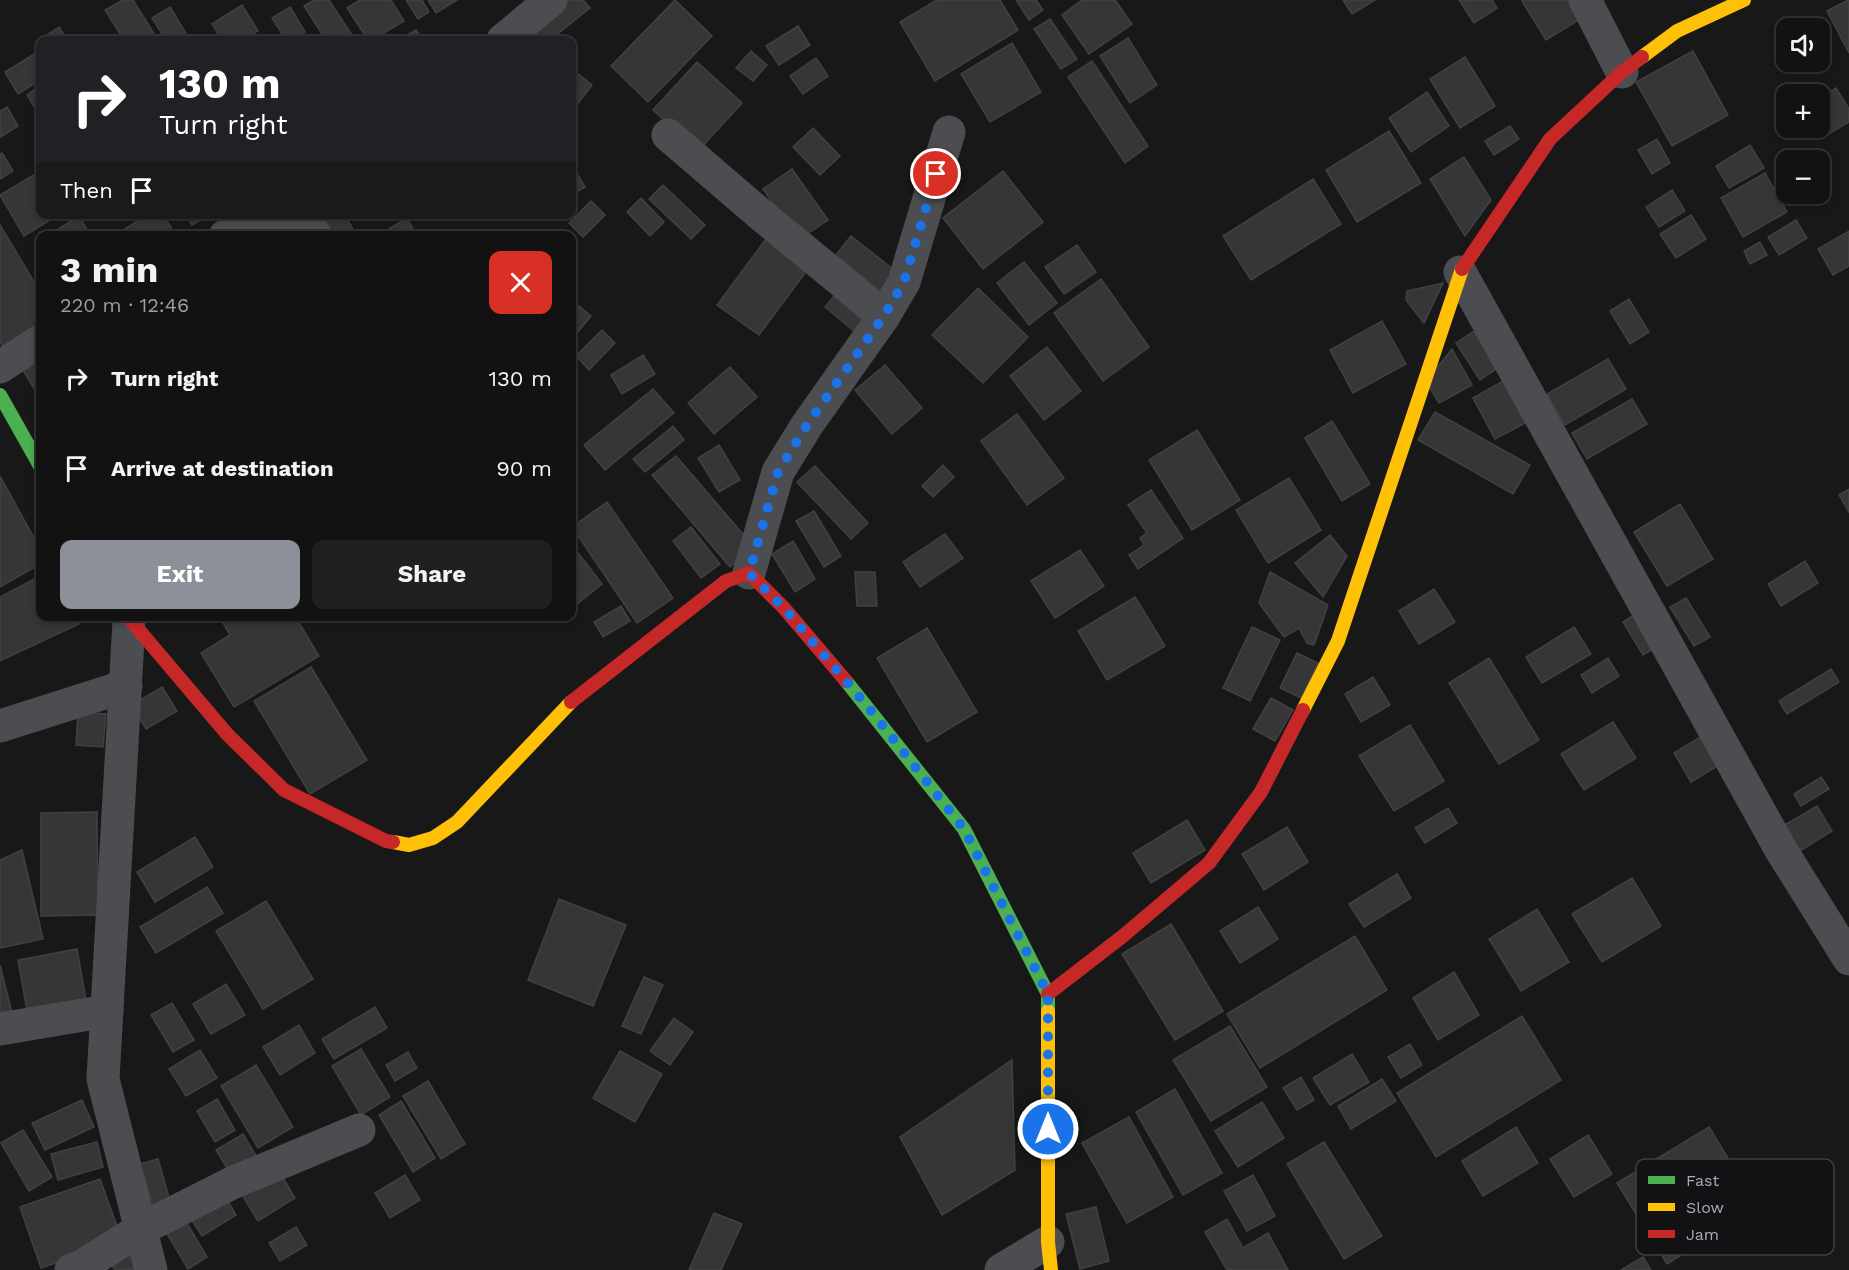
<!DOCTYPE html>
<html lang="en">
<head>
<meta charset="utf-8">
<style>
  :root { --surface:#121212; --page:#1f2020; --text:#f1f3f6; --muted:#9c9e9f; --line:#313232; --accent:#8c9099 }
  body { margin:0; font-family:"Work Sans",sans-serif; background:var(--page); color:var(--text); height:100vh; display:flex; flex-direction:column; font-size:22px; white-space:nowrap }
  * { box-sizing:border-box; margin:0 }
  p { font-size:20px; color:var(--muted) }
  .icon { flex:none; width:33px; height:33px; fill:none; stroke:currentColor; stroke-width:2; stroke-linecap:round; stroke-linejoin:round }
  .map { position:relative; flex:1; overflow:hidden }
  .sheet { position:absolute; left:36px; top:231px; width:540px; height:390px; display:flex; flex-direction:column; background:var(--surface); border-radius:12px; box-shadow:0 3px 9px #0003,0 0 0 2px var(--line) }
  .sheet>* { flex:none }
  .hud { position:absolute; left:36px; top:36px; width:540px; height:183px; border-radius:12px; box-shadow:0 3px 9px #0003,0 0 0 2px var(--line); background:#202124; color:#fff; overflow:hidden }
  .fabs { position:absolute; left:1776px; top:18px; display:grid; gap:12px }
  .fabs a { display:grid; place-items:center; width:54px; height:54px; border-radius:12px; background:var(--surface); box-shadow:0 3px 9px #0003,0 0 0 2px var(--line); font-size:30px }
  .pin { position:absolute; display:grid; place-items:center; width:51px; height:51px; color:#fff; margin:-26px; border:3px solid #fff; border-radius:50%; box-shadow:0 2px 6px #0007 }
  .me { position:absolute; width:66px; margin:-33px; rotate:0deg; stroke-linejoin:round; filter:drop-shadow(0 0 4px #0008) }
  .turn { display:flex; align-items:center; gap:21px; height:126px; padding:0 24px; font-size:27px }
  .turn .icon { width:78px; height:78px; stroke-width:2.5 }
  .turn b { display:block; font-size:42px; line-height:51px }
  .then { display:flex; align-items:center; height:57px; padding:0 24px; background:#0003; gap:12px; font-size:22px }
  .round { display:grid; place-items:center; flex:none; width:63px; height:63px; border-radius:12px; background:var(--page) }
  .overview { display:flex; align-items:center; justify-content:space-between; height:102px; padding:0 24px }
  h1 { font-size:36px; font-weight:700; line-height:45px }
  .primary-button { display:flex; gap:12px; margin-top:auto; padding:12px 24px }
  .primary-button a { flex:1; height:69px; border-radius:12px; background:var(--accent); color:#fff; font-size:24px; font-weight:700; line-height:69px; text-align:center }
  .primary-button a+a { background:var(--page); color:var(--text) }
  ul { padding:0; list-style:none }
  li { display:flex; align-items:center; gap:18px; height:90px; padding:0 24px }
  li div { flex:1 }
  li b { display:block; font-size:22px }
  li em { font-style:normal }
  .map>svg:first-child { display:block }
  .building { fill:#363637; stroke:#404144; stroke-width:1.5 }
  .lines { fill:none; stroke-linecap:round; stroke-linejoin:round }
  .street { stroke:#4c4d51; stroke-width:33 }
  .fast { stroke:#4caf50; stroke-width:14 }
  .slow { stroke:#ffc107; stroke-width:14 }
  .jam { stroke:#c62828; stroke-width:14 }
  .route { stroke:#1a73e8; stroke-width:10; stroke-dasharray:0 18 }
  .key { fill:#121214; stroke:#3f4046; stroke-width:1.5 }
  .key-label { font-size:16px; fill:#a9adb9 }
</style>
</head>
<body>
<div class="map">
<svg width="1849" height="1270" viewBox="0 0 1849 1270">
  <rect width="100%" height="100%" fill="#181818"/>
  <!-- building -->
  <g class="building">
    <polygon points="123,0 133,0 158,40 124,40 105,10"/>
    <polygon points="314,0 329,0 355,40 326,40 304,6"/>
    <polygon points="360,0 391,0 404,21 372,40 368,40 347,8"/>
    <polygon points="406,0 422,0 429,12 418,19"/>
    <polygon points="428,0 457,0 436,13"/>
    <polygon points="559,0 583,0 590,8 550,40 510,40"/>
    <polygon points="675,0 712,36 648,102 611,66"/>
    <polygon points="937,0 1000,0 1018,30 935,81 900,22"/>
    <polygon points="1016,0 1036,0 1043,10 1029,20"/>
    <polygon points="1082,0 1115,0 1132,24 1089,54 1062,15"/>
    <polygon points="1343,0 1375,0 1352,14"/>
    <polygon points="1459,0 1492,0 1497,8 1474,23"/>
    <polygon points="1524,0 1571,0 1582,18 1546,40 1522,1"/>
    <polygon points="1848,0 1849,3 1849,53 1827,11"/>
    <polygon points="242,5 258,31 241,40 222,40 212,24"/>
    <polygon points="170,7 188,37 182,40 166,40 152,18"/>
    <polygon points="290,7 305,32 290,40 286,40 272,18"/>
    <polygon points="1050,19 1077,59 1061,69 1034,29"/>
    <polygon points="798,26 810,45 779,65 766,46"/>
    <polygon points="59,27 67,40 42,40 41,39"/>
    <polygon points="416,30 423,40 398,40"/>
    <polygon points="1128,38 1157,85 1130,103 1100,56"/>
    <polygon points="1012,43 1041,92 990,122 961,74"/>
    <polygon points="751,51 767,65 753,81 736,68"/>
    <polygon points="1693,51 1728,115 1672,146 1636,82"/>
    <polygon points="36,53 40,60 40,80 18,94 5,72"/>
    <polygon points="1465,57 1495,106 1460,128 1430,79"/>
    <polygon points="816,58 828,76 803,94 790,76"/>
    <polygon points="1092,61 1148,146 1125,163 1068,77"/>
    <polygon points="697,62 742,103 698,151 653,110"/>
    <polygon points="576,72 592,85 572,111 572,77"/>
    <polygon points="40,86 40,116 27,95"/>
    <polygon points="1836,88 1849,109 1849,122 1820,139 1813,128 1820,128 1820,98"/>
    <polygon points="1427,92 1449,126 1411,152 1389,118"/>
    <polygon points="7,107 18,126 0,137 0,111"/>
    <polygon points="1510,126 1519,139 1494,155 1485,141"/>
    <polygon points="813,128 840,156 820,175 793,147"/>
    <polygon points="1389,131 1421,183 1357,222 1326,170"/>
    <polygon points="1657,139 1670,163 1652,174 1638,150"/>
    <polygon points="1750,145 1764,168 1729,188 1716,166"/>
    <polygon points="2,153 13,171 0,179 0,154"/>
    <polygon points="1464,157 1491,200 1465,236 1430,179"/>
    <polygon points="572,165 585,187 572,195"/>
    <polygon points="792,169 828,220 798,240 763,189"/>
    <polygon points="1003,171 1043,222 983,269 943,218"/>
    <polygon points="37,173 40,180 40,214 60,214 24,236 0,195"/>
    <polygon points="1765,173 1787,212 1743,237 1721,198"/>
    <polygon points="1313,179 1341,224 1251,280 1223,236"/>
    <polygon points="663,185 705,225 691,239 649,199"/>
    <polygon points="1672,190 1685,211 1659,227 1646,207"/>
    <polygon points="641,198 664,222 650,236 627,212"/>
    <polygon points="591,201 605,215 583,237 569,223"/>
    <polygon points="149,214 163,214 176,236 119,236 118,233"/>
    <polygon points="186,214 210,214 192,225"/>
    <polygon points="318,214 344,214 357,236 324,236"/>
    <polygon points="1691,215 1706,239 1676,258 1660,234"/>
    <polygon points="79,216 91,236 47,236"/>
    <polygon points="407,218 417,236 377,236"/>
    <polygon points="1796,220 1807,238 1779,255 1768,237"/>
    <polygon points="0,225 40,292 40,337 8,356 0,342"/>
    <polygon points="1849,231 1849,266 1833,275 1818,249"/>
    <polygon points="851,236 898,273 882,292 836,255"/>
    <polygon points="766,239 808,269 759,335 717,305"/>
    <polygon points="1760,242 1767,255 1750,264 1744,251"/>
    <polygon points="1077,245 1096,272 1064,294 1045,267"/>
    <polygon points="1024,262 1057,303 1029,325 997,283"/>
    <polygon points="1101,279 1149,347 1103,381 1054,313"/>
    <polygon points="1443,283 1424,323 1406,300 1407,291"/>
    <polygon points="978,288 1028,337 983,383 932,335"/>
    <polygon points="834,296 863,320 854,331 825,307"/>
    <polygon points="1629,299 1649,332 1630,344 1610,311"/>
    <polygon points="579,306 591,316 572,339 572,315"/>
    <polygon points="1382,321 1406,364 1353,393 1330,350"/>
    <polygon points="602,330 615,343 589,370 576,356"/>
    <polygon points="1474,331 1499,367 1480,380 1456,343"/>
    <polygon points="1047,347 1081,391 1044,420 1010,376"/>
    <polygon points="40,348 40,398 18,362"/>
    <polygon points="1452,349 1472,385 1439,403 1426,381"/>
    <polygon points="643,355 655,374 622,394 611,375"/>
    <polygon points="1608,359 1626,389 1565,425 1547,394"/>
    <polygon points="885,365 922,408 892,434 855,390"/>
    <polygon points="730,367 757,397 714,434 688,403"/>
    <polygon points="1505,380 1527,422 1495,439 1473,398"/>
    <polygon points="653,389 674,413 605,470 584,445"/>
    <polygon points="1632,399 1647,424 1587,459 1572,433"/>
    <polygon points="1435,412 1530,465 1513,494 1418,440"/>
    <polygon points="1017,414 1064,478 1027,505 981,441"/>
    <polygon points="1332,421 1370,484 1342,501 1305,438"/>
    <polygon points="673,426 684,440 645,472 633,459"/>
    <polygon points="1197,430 1240,500 1192,530 1149,460"/>
    <polygon points="719,445 740,480 719,492 698,458"/>
    <polygon points="676,456 754,547 730,567 652,475"/>
    <polygon points="943,465 954,477 933,497 922,486"/>
    <polygon points="815,466 868,523 851,539 797,482"/>
    <polygon points="0,476 40,549 40,564 0,587"/>
    <polygon points="1289,478 1321,530 1268,563 1236,510"/>
    <polygon points="1849,489 1849,512 1839,495"/>
    <polygon points="1151,490 1183,538 1138,569 1129,555 1144,545 1140,538 1147,533 1128,505"/>
    <polygon points="607,502 673,598 637,623 572,527"/>
    <polygon points="1680,504 1713,559 1667,586 1634,532"/>
    <polygon points="814,511 841,556 824,567 796,521"/>
    <polygon points="691,527 720,564 701,578 673,541"/>
    <polygon points="945,534 963,558 920,587 903,562"/>
    <polygon points="1330,535 1347,556 1323,597 1295,563"/>
    <polygon points="793,541 815,579 795,592 772,554"/>
    <polygon points="572,545 602,584 572,608"/>
    <polygon points="1080,550 1104,586 1055,618 1031,581"/>
    <polygon points="1805,561 1818,583 1781,606 1768,584"/>
    <polygon points="855,572 875,572 877,606 857,606"/>
    <polygon points="1270,572 1328,605 1314,645 1307,643 1299,628 1284,637 1259,603"/>
    <polygon points="40,576 40,616 75,616 79,624 0,661 0,597"/>
    <polygon points="1434,589 1455,622 1419,644 1399,611"/>
    <polygon points="1135,597 1165,646 1107,680 1078,631"/>
    <polygon points="1686,598 1710,637 1694,646 1670,607"/>
    <polygon points="621,606 630,621 603,637 594,622"/>
    <polygon points="1641,611 1661,644 1643,655 1623,622"/>
    <polygon points="219,616 295,616 319,656 234,707 201,653 230,635"/>
    <polygon points="1252,627 1280,640 1250,701 1223,688"/>
    <polygon points="1574,627 1591,654 1542,683 1526,657"/>
    <polygon points="927,628 977,712 927,742 877,658"/>
    <polygon points="1297,653 1318,663 1301,698 1280,688"/>
    <polygon points="1489,658 1539,740 1499,764 1449,683"/>
    <polygon points="1608,658 1619,676 1592,693 1581,675"/>
    <polygon points="311,667 367,760 310,794 254,701"/>
    <polygon points="1831,669 1839,682 1787,714 1779,701"/>
    <polygon points="1373,677 1390,705 1361,722 1345,694"/>
    <polygon points="162,687 177,711 146,729 132,705"/>
    <polygon points="1271,698 1293,710 1275,741 1253,729"/>
    <polygon points="78,712 106,714 103,747 76,745"/>
    <polygon points="1613,722 1636,758 1584,790 1561,754"/>
    <polygon points="1410,725 1444,781 1394,811 1359,756"/>
    <polygon points="1707,733 1724,762 1691,782 1674,753"/>
    <polygon points="1821,777 1829,789 1801,806 1794,794"/>
    <polygon points="1817,806 1832,831 1792,856 1776,830"/>
    <polygon points="1448,808 1457,823 1425,843 1415,828"/>
    <polygon points="97,812 98,915 41,916 41,813"/>
    <polygon points="1187,820 1205,850 1151,883 1133,853"/>
    <polygon points="1287,827 1308,862 1264,890 1242,854"/>
    <polygon points="195,837 213,867 155,902 137,872"/>
    <polygon points="22,850 43,939 0,948 0,860"/>
    <polygon points="1397,874 1411,898 1364,927 1349,904"/>
    <polygon points="1632,878 1661,926 1602,962 1572,914"/>
    <polygon points="207,887 223,913 156,953 140,927"/>
    <polygon points="559,899 626,925 593,1006 528,980"/>
    <polygon points="266,901 313,979 263,1009 216,931"/>
    <polygon points="1258,907 1278,939 1240,963 1220,931"/>
    <polygon points="1537,909 1569,962 1521,991 1489,939"/>
    <polygon points="1171,924 1223,1011 1175,1040 1122,954"/>
    <polygon points="1355,936 1387,990 1260,1068 1227,1014"/>
    <polygon points="77,949 87,1006 28,1016 18,960"/>
    <polygon points="0,965 14,1021 0,1024"/>
    <polygon points="1454,972 1479,1015 1438,1040 1413,998"/>
    <polygon points="644,977 663,985 641,1034 622,1026"/>
    <polygon points="226,984 245,1015 211,1034 193,1004"/>
    <polygon points="172,1003 194,1040 173,1052 151,1015"/>
    <polygon points="375,1007 387,1028 334,1059 322,1039"/>
    <polygon points="1522,1016 1561,1080 1436,1157 1397,1093"/>
    <polygon points="674,1018 693,1032 670,1065 650,1051"/>
    <polygon points="299,1025 315,1053 280,1075 263,1047"/>
    <polygon points="1230,1026 1267,1087 1211,1121 1173,1060"/>
    <polygon points="1410,1044 1422,1065 1401,1078 1388,1057"/>
    <polygon points="361,1049 390,1097 361,1115 332,1066"/>
    <polygon points="200,1050 217,1078 186,1096 169,1069"/>
    <polygon points="620,1051 662,1074 635,1122 593,1098"/>
    <polygon points="408,1052 417,1068 395,1081 386,1065"/>
    <polygon points="1352,1054 1369,1082 1330,1105 1313,1078"/>
    <polygon points="1012,1060 1015,1170 942,1215 900,1137"/>
    <polygon points="256,1065 293,1127 258,1148 221,1086"/>
    <polygon points="1301,1077 1314,1100 1297,1110 1283,1088"/>
    <polygon points="1382,1079 1396,1101 1351,1129 1338,1106"/>
    <polygon points="428,1081 465,1144 441,1159 403,1096"/>
    <polygon points="1175,1089 1222,1173 1183,1195 1136,1112"/>
    <polygon points="217,1099 235,1130 215,1142 197,1111"/>
    <polygon points="82,1100 94,1127 45,1150 32,1123"/>
    <polygon points="401,1101 435,1158 413,1172 379,1115"/>
    <polygon points="1262,1102 1284,1138 1238,1167 1215,1131"/>
    <polygon points="1129,1117 1173,1197 1127,1223 1082,1143"/>
    <polygon points="1516,1127 1538,1163 1483,1196 1462,1161"/>
    <polygon points="1709,1127 1758,1208 1667,1264 1617,1183"/>
    <polygon points="23,1130 52,1177 29,1191 1,1143"/>
    <polygon points="243,1134 258,1159 231,1175 216,1150"/>
    <polygon points="1588,1135 1612,1174 1574,1197 1550,1159"/>
    <polygon points="97,1142 103,1167 58,1180 51,1154"/>
    <polygon points="1324,1142 1382,1236 1344,1259 1287,1164"/>
    <polygon points="158,1159 170,1201 153,1206 140,1164"/>
    <polygon points="279,1171 295,1198 258,1221 241,1193"/>
    <polygon points="405,1175 420,1200 390,1218 375,1193"/>
    <polygon points="1253,1175 1275,1216 1247,1231 1224,1191"/>
    <polygon points="100,1179 122,1240 41,1268 20,1207"/>
    <polygon points="223,1193 236,1215 202,1236 188,1214"/>
    <polygon points="1096,1207 1109,1261 1080,1269 1066,1214"/>
    <polygon points="714,1213 742,1224 721,1270 689,1270"/>
    <polygon points="1227,1219 1243,1248 1268,1233 1288,1270 1227,1270 1205,1232"/>
    <polygon points="185,1220 207,1257 188,1269 166,1232"/>
    <polygon points="296,1227 307,1245 280,1261 269,1243"/>
    <polygon points="127,1252 137,1269 115,1270 110,1262"/>
    <polygon points="1643,1257 1651,1270 1621,1270"/>
  </g>
  <g class="lines">
    <!-- street -->
    <g class="street">
      <polyline points="1585,0 1622,72"/>
      <polyline points="503,40 551,0"/>
      <polyline points="668,135 760,214 884,316"/>
      <polyline points="301,214 316,236"/>
      <polyline points="225,236 296,214"/>
      <polyline points="1460,272 1781,850 1849,959"/>
      <polyline points="0,367 40,341"/>
      <polyline points="749,573 778,472 807,425 884,316 904,282 949,132"/>
      <polyline points="129,621 103,1079 151,1270"/>
      <polyline points="0,726 126,686"/>
      <polyline points="0,1029 107,1011"/>
      <polyline points="71,1270 82,1266 141,1229 232,1183 359,1130"/>
      <polyline points="1001,1270 1048,1242"/>
    </g>
    <!-- fast -->
    <g class="fast">
      <polyline points="0,395 40,466"/>
      <polyline points="846,681 964,829 1048,994 1048,1011"/>
    </g>
    <!-- slow -->
    <g class="slow">
      <polyline points="1642,57 1677,31 1744,0"/>
      <polyline points="1303,710 1338,641 1462,269"/>
      <polyline points="393,842 409,845 433,838 457,822 571,702"/>
      <polyline points="1048,1011 1048,1242 1051,1270"/>
    </g>
    <!-- jam -->
    <g class="jam">
      <polyline points="1462,269 1550,139 1622,72 1642,57"/>
      <polyline points="127,616 227,734 284,790 386,841 393,842"/>
      <polyline points="571,702 726,581 749,573 784,608 846,681"/>
      <polyline points="1048,994 1123,936 1209,863 1261,792 1303,710"/>
    </g>
  </g>
  <g class="lines">
    <!-- route -->
    <polyline class="route" points="936,174 904,282 884,316 807,425 778,472 749,573 784,608 868,707 964,829 1048,994 1048,1129"/>
  </g>
  <!-- legend -->
  <rect x="1636" y="1159" width="198" height="96" rx="9" class="key"/>
  <rect x="1648" y="1176" width="27" height="8" fill="#4caf50"/>
  <rect x="1648" y="1203" width="27" height="8" fill="#ffc107"/>
  <rect x="1648" y="1230" width="27" height="8" fill="#c62828"/>
  <g class="key-label">
    <text x="1686" y="1186">Fast</text>
    <text x="1686" y="1213">Slow</text>
    <text x="1686" y="1240">Jam</text>
  </g>
</svg>
<div class="fabs">
<a><svg class="icon" aria-label="sound" viewBox="0 0 24 24"><path d="M4 9h4l5-4v14l-5-4H4zM17 9q2 3 0 6"/></svg></a>
<a>+</a>
<a>−</a>
</div>
<div class="pin" style="left:936px;top:174px;background:#d93025"><svg class="icon" aria-label="arrive" viewBox="0 0 24 24"><path d="M6 21V4h12l-3 4 3 4H6"/></svg></div>
<svg class="me" style="left:1048px;top:1129px" viewBox="-20 -20 40 40"><circle r="17" fill="#1a73e8" stroke="#fff" stroke-width="3"/><path d="M0-11L8 9 0 5-8 9z" fill="#fff"/></svg>
<div class="hud">
<div class="turn"><svg class="icon" aria-label="right" viewBox="0 0 24 24"><path d="M7 20v-9h11M14 6l5 5-5 5"/></svg><div><b>130 m</b>Turn right</div></div>
<div class="then">Then<svg class="icon" aria-label="arrive" viewBox="0 0 24 24"><path d="M6 21V4h12l-3 4 3 4H6"/></svg></div>
</div>
<section class="sheet">
<div class="overview"><div><h1>3 min</h1><p>220 m · 12:46</p></div><a class="round" style="background:#d93025;color:#fff"><svg class="icon" aria-label="close" viewBox="0 0 24 24"><path d="M6 6l12 12M18 6L6 18"/></svg></a></div>
<ul>
<li><svg class="icon" aria-label="right" viewBox="0 0 24 24"><path d="M7 20v-9h11M14 6l5 5-5 5"/></svg><div><b>Turn right</b></div><em>130 m</em></li>
<li><svg class="icon" aria-label="arrive" viewBox="0 0 24 24"><path d="M6 21V4h12l-3 4 3 4H6"/></svg><div><b>Arrive at destination</b></div><em>90 m</em></li>
</ul>
<div class="primary-button"><a>Exit</a><a>Share</a></div>
</section>
</div>
</body>
</html>
